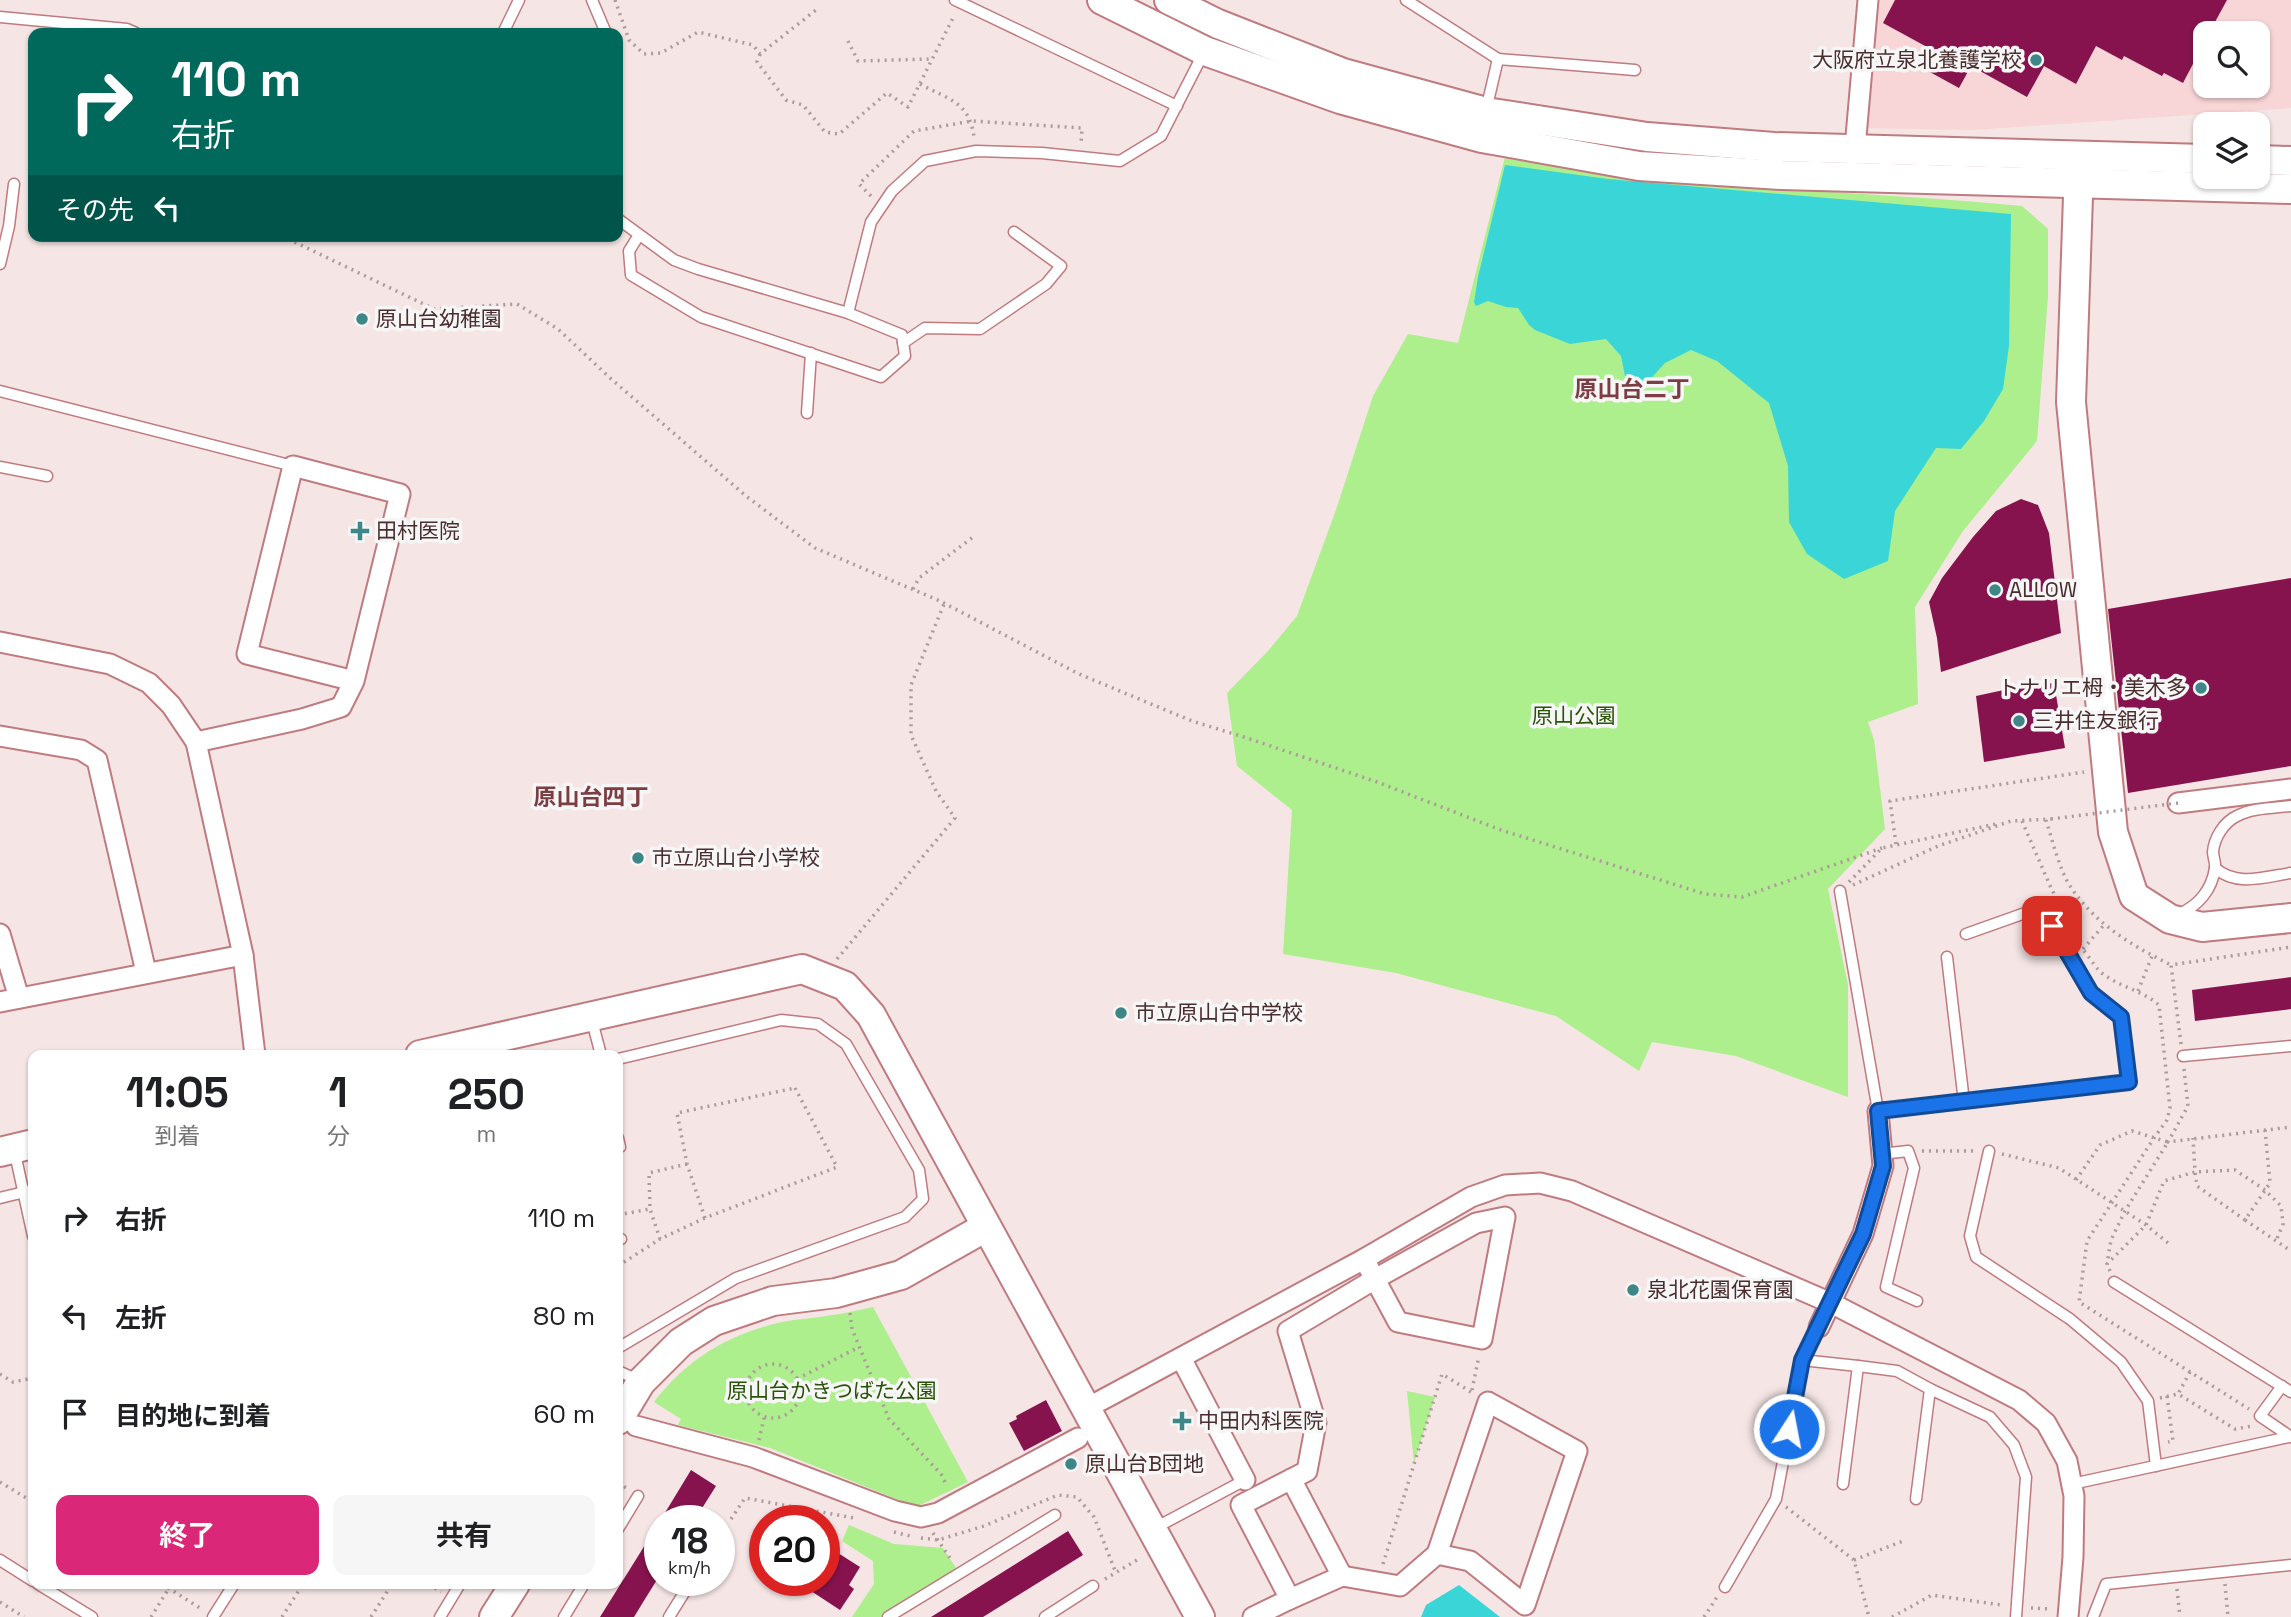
<!DOCTYPE html>
<html lang="ja">
<head>
<meta charset="utf-8">
<style>
  :root { --surface:#fff; --page:#f6f6f6; --text:#202124; --muted:#757577; --accent:#db2777 }
  body { margin:0; font-family:"Space Grotesk","Noto Sans JP",sans-serif; background:var(--page); color:var(--text); height:100vh; display:flex; flex-direction:column; font-size:26px; white-space:nowrap }
  * { box-sizing:border-box; margin:0 }
  p { font-size:23px; color:var(--muted) }
  .icon { flex:none; width:38px; height:38px; fill:none; stroke:currentColor; stroke-width:2; stroke-linecap:round; stroke-linejoin:round }
  .map { position:relative; flex:1; overflow:hidden }
  .sheet { position:absolute; left:28px; top:1050px; width:595px; height:539px; display:flex; flex-direction:column; background:var(--surface); border-radius:14px; box-shadow:0 2px 5px #0004 }
  .sheet>* { flex:none }
  .top-card { position:absolute; left:28px; top:28px; width:595px; height:214px; border-radius:14px; box-shadow:0 2px 5px #0004; background:#00695c; color:#fff; overflow:hidden }
  .fabs { position:absolute; left:2193px; top:21px; display:grid; gap:14px }
  .fabs a { display:grid; place-items:center; width:77px; height:77px; border-radius:14px; background:var(--surface); box-shadow:0 2px 5px #0004; font-size:35px }
  .speed { position:absolute; left:644px; top:1505px; display:flex; gap:14px; font-size:35px; font-weight:700; text-align:center }
  .speed>* { display:grid; place-content:center; width:91px; height:91px; border-radius:50%; background:var(--surface); box-shadow:0 2px 5px #0004; line-height:1 }
  .speed small { font-size:18px; font-weight:400 }
  .speed .limit { border:10px solid #d22; background:#fff; color:#111 }
  .pin { position:absolute; display:grid; place-items:center; width:60px; height:60px; color:#fff; margin:-30px; border-radius:14px; box-shadow:0 4px 10px #0006 }
  .me { position:absolute; width:77px; margin:-38px; rotate:11deg; stroke-linejoin:round; filter:drop-shadow(0 0 5px #0008) }
  .turn { display:flex; align-items:center; gap:24px; height:147px; padding:0 28px; font-size:32px }
  .turn .icon { width:91px; height:91px; stroke-width:2.5 }
  .turn b { display:block; font-size:49px; line-height:60px }
  .then { display:flex; align-items:center; height:66px; padding:0 28px; background:#0003; gap:14px; font-size:26px }
  .eta { display:flex; justify-content:space-evenly; align-items:center; height:119px; text-align:center }
  .eta b { font-size:42px; font-weight:700; line-height:49px }
  .button { display:flex; gap:14px; margin-top:auto; padding:14px 28px }
  .button a { flex:1; height:80px; border-radius:14px; background:var(--accent); color:#fff; font-size:28px; font-weight:700; line-height:80px; text-align:center }
  .button a+a { background:var(--page); color:var(--text) }
  ul { padding:0; list-style:none }
  li { display:flex; align-items:center; gap:21px; height:98px; padding:0 28px }
  li div { flex:1 }
  li b { display:block; font-size:26px }
  li em { font-style:normal }
  .map>svg:first-child { display:block }
  .built { fill:#f8d5d6; fill-rule:evenodd }
  .green { fill:#adee8d }
  .water { fill:#3ad6d7 }
  .building { fill:#86134e }
  .lines { fill:none; stroke-linecap:round; stroke-linejoin:round }
  .lane-casing { stroke:#bf7b7f; stroke-width:13 }
  .street-casing { stroke:#bf7b7f; stroke-width:23 }
  .secondary-casing { stroke:#bf7b7f; stroke-width:32 }
  .path { stroke:#af999a; stroke-width:3.5; stroke-dasharray:2 5; stroke-linecap:butt }
  .lane { stroke:#fff; stroke-width:10 }
  .street { stroke:#fff; stroke-width:19 }
  .secondary { stroke:#fff; stroke-width:28 }
  .path-bridge { stroke:#af999a; stroke-width:3.5; stroke-dasharray:2 5; stroke-linecap:butt }
  .route-casing { stroke:#114b97; stroke-width:18 }
  .route { stroke:#1a73e8; stroke-width:12 }
  .poi-dot { fill:#3e8687; stroke:#f6f6f6; stroke-width:2.5 }
  .labels { text-anchor:middle; stroke-width:7; stroke-linejoin:round; paint-order:stroke }
  .poi-label { font-size:21px; fill:#4a2d2e; stroke:#f6f6f6; text-anchor:start }
  .park-label { font-size:21px; fill:#285308; stroke:#f6f6f6 }
  .neighbourhood-label { font-size:23px; font-weight:bold; fill:#7c3e43; stroke:#f6f6f6 }
</style>
</head>
<body>
<div class="map">
<svg width="2291" height="1617" viewBox="0 0 2291 1617">
  <rect width="100%" height="100%" fill="#f5e5e5"/>
  <!-- built -->
  <path class="built" d="M1873,0H2291V108L1974,130L1862,128ZM2205,33H2258V86H2205Z"/>
  <!-- green -->
  <g class="green">
    <path d="M1505,157C1676,189 1850,190 2022,206L2048,229V296L2037,441L1963,531L1915,607L1918,704L1868,722L1874,740L1885,829L1828,889L1848,985V1097L1736,1056L1652,1042L1639,1071L1556,1016L1396,973L1283,954L1292,810L1237,766L1227,693L1267,652L1297,616L1336,510L1373,396L1408,334L1458,343Z"/>
    <path d="M873,1307L968,1482L916,1507L770,1448L678,1425L681,1419L654,1402C686,1360 727,1335 778,1323C793,1319 810,1319 826,1316C842,1314 858,1310 873,1307Z"/>
    <polygon points="1407,1391 1435,1397 1414,1463"/>
    <polygon points="849,1525 894,1544 943,1548 960,1574 888,1617 852,1617 874,1584 873,1561 842,1541"/>
  </g>
  <!-- water -->
  <g class="water">
    <polygon points="1505,165 1608,179 2011,214 2009,346 2003,389 1984,421 1961,449 1936,448 1895,511 1888,561 1844,579 1807,554 1789,522 1788,466 1769,403 1717,361 1691,350 1665,363 1645,385 1625,376 1621,356 1606,339 1570,344 1535,330 1529,325 1518,308 1506,307 1488,301 1476,306 1474,302 1478,277"/>
    <polygon points="1459,1585 1500,1617 1421,1617 1426,1605"/>
  </g>
  <!-- building -->
  <g class="building">
    <polygon points="1895,0 2227,0 2209,33 2205,33 2205,41 2183,83 2164,73 2162,76 2124,56 2122,60 2096,46 2076,84 2044,66 2027,97 1971,66 1959,88 1928,71 1938,53 1883,23"/>
    <polygon points="2021,499 2038,505 2049,533 2061,633 1941,672 1937,638 1929,602 1942,578 1973,537 1996,511"/>
    <polygon points="2291,578 2291,766 2128,793 2108,609"/>
    <polygon points="2054,683 2065,748 1984,762 1976,696 2027,685"/>
    <polygon points="2291,977 2291,1009 2195,1021 2192,990"/>
    <polygon points="1046,1400 1062,1431 1024,1451 1009,1423 1017,1419 1016,1416"/>
    <polygon points="691,1470 716,1486 694,1521 660,1521"/>
    <polygon points="660,1521 660,1575 645,1599 634,1617 600,1617"/>
    <polygon points="1068,1531 1083,1555 983,1617 931,1617"/>
    <polygon points="838,1553 860,1567 849,1585 854,1589 840,1610 811,1591 818,1580 824,1580 824,1571 826,1572"/>
  </g>
  <g class="lines">
    <defs>
      <g id="lane">
        <polyline points="592,0 606,33"/>
        <polyline points="955,0 1177,106"/>
        <polyline points="1406,0 1498,59"/>
        <polyline points="0,17 127,29 136,33"/>
        <polyline points="503,33 519,0"/>
        <polyline points="1486,110 1498,59 1635,70"/>
        <polyline points="618,219 674,260 698,269 848,313 902,335 905,356 881,377 701,317 631,275 629,251 639,235"/>
        <polyline points="0,264 9,226 14,184"/>
        <polyline points="848,313 871,222 892,191 925,161 976,151 1042,153 1120,161 1161,136 1203,54"/>
        <polyline points="903,343 925,328 980,329 1046,284 1061,266 1014,232"/>
        <polyline points="0,391 293,466"/>
        <polyline points="807,413 811,353"/>
        <polyline points="0,467 47,476"/>
        <path d="M2215,868C2237,887 2264,877 2291,873"/>
        <polyline points="1840,891 1878,1111 2129,1082 2121,1017 2091,993 2062,945 2042,907 1966,934"/>
        <path d="M2179,914C2198,906 2212,890 2215,868C2216,863 2213,857 2213,852C2214,838 2224,822 2237,816C2252,808 2274,808 2291,806"/>
        <polyline points="1947,957 1964,1102"/>
        <polyline points="591,1017 601,1055"/>
        <polyline points="2183,1056 2291,1046"/>
        <polyline points="618,1059 781,1020 818,1024 846,1044 919,1170 923,1199 905,1217 736,1278 618,1348"/>
        <polyline points="618,1138 620,1147 618,1148"/>
        <polyline points="14,1149 33,1236"/>
        <polyline points="1989,1151 1970,1236 1976,1257 2070,1319 2121,1362 2148,1401 2156,1466"/>
        <polyline points="1881,1154 1908,1151 1914,1168 1886,1287 1917,1301"/>
        <polyline points="0,1198 33,1190"/>
        <polyline points="618,1240 621,1239"/>
        <polyline points="2114,1282 2291,1392"/>
        <polyline points="1802,1360 1858,1366 1843,1484"/>
        <polyline points="1858,1366 1897,1371 1930,1389 1916,1499"/>
        <polyline points="618,1371 638,1380"/>
        <polyline points="2282,1386 2260,1416 2291,1437"/>
        <polyline points="1930,1389 1990,1417 2014,1445 2026,1477 2016,1617"/>
        <polyline points="2072,1484 2289,1437"/>
        <polyline points="618,1529 638,1496"/>
        <polyline points="1153,1529 1245,1480"/>
        <polyline points="719,1537 723,1531"/>
        <polyline points="0,1560 33,1581"/>
        <polyline points="38,1584 92,1617"/>
        <polyline points="1725,1587 1776,1499 1802,1360 1819,1327"/>
        <polyline points="213,1617 234,1584"/>
        <polyline points="440,1617 460,1584"/>
        <polyline points="564,1617 584,1584"/>
        <polyline points="669,1617 692,1580"/>
        <polyline points="888,1617 1055,1515"/>
        <polyline points="1045,1617 1093,1586"/>
        <polyline points="2093,1617 2106,1584 2291,1565"/>
      </g>
      <g id="street">
        <polyline points="1855,148 1868,0"/>
        <polyline points="0,642 110,664 149,683 171,705 196,742 243,955 255,1055"/>
        <polyline points="0,736 81,750 97,760 146,972"/>
        <polyline points="196,742 302,719 341,707 354,681 400,494 293,466 247,654 354,681"/>
        <polyline points="2178,803 2291,789"/>
        <polyline points="0,934 19,998"/>
        <polyline points="0,1002 243,955"/>
        <polyline points="1819,1327 1863,1234 1883,1166 1878,1111"/>
        <polyline points="1181,1358 1245,1480"/>
        <polygon points="1488,1402 1577,1451 1525,1605 1470,1561 1437,1554"/>
        <polyline points="1087,1408 1364,1259 1471,1197 1505,1185 1540,1183 1572,1191 1831,1303 2019,1400 2046,1423 2067,1461 2074,1496 2073,1557 2068,1617"/>
        <polyline points="636,1426 753,1457 895,1511 921,1517 938,1513 1078,1438"/>
        <polyline points="1291,1479 1342,1576 1290,1599 1241,1505 1307,1471 1316,1423 1288,1331 1375,1279 1476,1223 1505,1217 1482,1339 1398,1322 1364,1259"/>
        <polyline points="1342,1576 1400,1586 1437,1554"/>
        <polyline points="1253,1617 1290,1599"/>
      </g>
      <g id="secondary">
        <polyline points="1102,0 1205,51 1340,99 1482,138 1639,166 1782,175 2291,189"/>
        <polyline points="1169,0 1218,24 1343,73 1486,112 1647,137 1774,147 2205,159"/>
        <polyline points="2258,160 2291,161"/>
        <polyline points="2079,167 2071,402 2113,832 2134,896 2170,919 2202,927 2291,918"/>
        <polyline points="420,1055 802,969 845,986 871,1015 1200,1617"/>
        <polyline points="0,1152 33,1144"/>
        <polyline points="618,1420 641,1382 681,1342 714,1321 773,1301 836,1293 901,1275 986,1227"/>
        <polyline points="494,1617 515,1584"/>
      </g>
    </defs>
    <!-- lane casing -->
    <use href="#lane" class="lane-casing"/>
    <!-- street casing -->
    <use href="#street" class="street-casing"/>
    <!-- secondary casing -->
    <use href="#secondary" class="secondary-casing"/>
    <!-- path -->
    <g class="path">
      <polyline points="615,0 629,40 644,54 661,53 698,32 753,45 760,54 816,10"/>
      <polyline points="848,41 858,61 933,59"/>
      <polyline points="760,54 757,62 786,100 803,105 825,132 839,134 887,93 908,107 954,16"/>
      <path d="M920,84C949,100 969,101 974,137"/>
      <polyline points="871,196 859,184 914,131 972,121 1082,128 1081,144"/>
      <polyline points="282,236 434,309 517,304 558,329 609,377 746,496 815,548 940,601 1079,674 1192,721 1247,738 1377,782 1501,830 1705,894 1742,897 1882,848"/>
      <polyline points="913,589 919,578 973,537"/>
      <path d="M2046,820C2052,839 2060,871 2070,886C2095,924 2131,945 2171,965"/>
      <polyline points="2022,821 2051,888 2079,941"/>
      <polyline points="1896,844 1890,801 2084,772"/>
      <polyline points="1849,882 1882,848 1996,824"/>
      <polyline points="1853,885 1938,846 2011,821 2051,819"/>
      <polyline points="2083,949 2104,925"/>
      <path d="M2084,951C2091,959 2097,971 2106,976C2123,988 2143,991 2159,1005L2170,1108L2167,1120L2154,1138L2087,1241L2079,1302L2249,1409"/>
      <polyline points="837,959 955,818 936,791 911,735 911,685 944,604"/>
      <polyline points="2138,991 2152,956"/>
      <polyline points="2181,1044 2171,965 2291,947"/>
      <polyline points="2184,1069 2188,1106 2168,1142 2291,1127"/>
      <polygon points="795,1088 837,1167 705,1218 687,1164 677,1113"/>
      <polyline points="2265,1130 2270,1183 2245,1220 2291,1251"/>
      <polyline points="1922,1151 1974,1151"/>
      <polyline points="2002,1154 2059,1168 2146,1225 2168,1243"/>
      <polyline points="687,1164 649,1173 650,1209 660,1239 705,1218"/>
      <polyline points="2076,1180 2100,1145 2132,1131 2168,1142 2125,1211 2111,1240 2107,1264"/>
      <polyline points="618,1215 650,1209"/>
      <polyline points="2245,1220 2197,1186 2195,1172 2235,1170 2265,1190 2281,1206 2283,1224 2276,1241"/>
      <polyline points="618,1266 660,1239"/>
      <polyline points="2110,1271 2107,1264 2146,1225 2164,1181 2195,1172 2193,1138"/>
      <polyline points="850,1313 852,1329 889,1419 941,1474 947,1486"/>
      <circle cx="773" cy="1391" r="27"/>
      <polyline points="2190,1372 2178,1394 2235,1429 2252,1426"/>
      <polyline points="0,1374 13,1382 33,1378"/>
      <polyline points="797,1379 859,1347"/>
      <polyline points="1472,1390 1479,1356"/>
      <polyline points="2167,1396 2173,1441 2168,1442"/>
      <polyline points="2160,1398 2178,1394"/>
      <polyline points="759,1440 764,1418"/>
      <polyline points="0,1482 33,1502"/>
      <polyline points="618,1483 628,1489"/>
      <polyline points="1786,1507 1854,1560 1869,1617"/>
      <polyline points="731,1519 745,1498 854,1518"/>
      <polyline points="894,1532 910,1536"/>
      <polyline points="933,1533 952,1561"/>
      <polyline points="921,1538 938,1540 984,1526 1058,1495 1077,1497 1094,1517 1116,1573"/>
      <polyline points="1854,1560 1906,1540"/>
      <polyline points="1383,1564 1442,1374 1471,1392"/>
      <polyline points="1105,1579 1137,1560"/>
      <polyline points="162,1584 203,1610"/>
      <polyline points="429,1584 441,1592"/>
      <polyline points="2225,1584 2228,1617"/>
      <polyline points="2177,1589 2180,1617"/>
      <polyline points="0,1602 24,1617"/>
      <polyline points="2031,1608 2051,1609"/>
      <polyline points="151,1617 169,1588"/>
      <polyline points="282,1617 303,1584"/>
      <polyline points="371,1617 392,1584"/>
      <polyline points="1704,1617 1717,1597"/>
      <polyline points="1892,1617 1932,1595 2002,1605"/>
    </g>
    <!-- lane -->
    <use href="#lane" class="lane"/>
    <!-- street -->
    <use href="#street" class="street"/>
    <!-- secondary -->
    <use href="#secondary" class="secondary"/>
    <!-- path-bridge -->
    <polyline class="path-bridge" points="2051,819 2178,803"/>
  </g>
  <g class="lines">
    <defs>
      <polyline id="route" points="1789,1429 1802,1360 1863,1234 1883,1166 1878,1111 2129,1082 2121,1017 2091,993 2052,926"/>
    </defs>
    <!-- route casing -->
    <use href="#route" class="route-casing"/>
    <!-- route -->
    <use href="#route" class="route"/>
  </g>
  <!-- markers -->
  <g class="poi-dot">
    <circle cx="2036" cy="60" r="7"/>
    <circle cx="362" cy="319" r="7"/>
    <path d="M356.5 520.5h7v7h7v7h-7v7h-7v-7h-7v-7h7z"/>
    <circle cx="1995" cy="590" r="7"/>
    <circle cx="2201" cy="688" r="7"/>
    <circle cx="2019" cy="721" r="7"/>
    <circle cx="638" cy="858" r="7"/>
    <circle cx="1121" cy="1013" r="7"/>
    <circle cx="1633" cy="1290" r="7"/>
    <path d="M1178.5 1410.5h7v7h7v7h-7v7h-7v-7h-7v-7h7z"/>
    <circle cx="1071" cy="1464" r="7"/>
  </g>
  <g class="labels">
    <!-- poi labels -->
    <g class="poi-label">
      <text x="2022" y="67" text-anchor="end">大阪府立泉北養護学校</text>
      <text x="376" y="326">原山台幼稚園</text>
      <text x="376" y="538">田村医院</text>
      <text x="2009" y="597">ALLOW</text>
      <text x="2187" y="695" text-anchor="end">トナリエ栂・美木多</text>
      <text x="2033" y="728">三井住友銀行</text>
      <text x="652" y="865">市立原山台小学校</text>
      <text x="1135" y="1020">市立原山台中学校</text>
      <text x="1647" y="1297">泉北花園保育園</text>
      <text x="1198" y="1428">中田内科医院</text>
      <text x="1085" y="1471">原山台B団地</text>
    </g>
    <!-- park labels -->
    <g class="park-label">
      <text x="1574" y="723">原山公園</text>
      <text x="832" y="1398">原山台かきつばた公園</text>
    </g>
    <!-- neighbourhood labels -->
    <g class="neighbourhood-label">
      <text x="1632" y="397">原山台二丁</text>
      <text x="591" y="805">原山台四丁</text>
    </g>
  </g>
</svg>
<div class="fabs">
<a><svg class="icon" aria-label="search" viewBox="0 0 24 24"><circle cx="10" cy="10" r="6"/><path d="M15 15l6 6"/></svg></a>
<a><svg class="icon" aria-label="layers" viewBox="0 0 24 24"><path d="M12 4l9 5-9 5-9-5zM3 14l9 5 9-5"/></svg></a>
</div>
<div class="speed"><div>18<small>km/h</small></div><div class="limit">20</div></div>
<div class="pin" style="left:2052px;top:926px;background:#d93025"><svg class="icon" aria-label="arrive" viewBox="0 0 24 24"><path d="M6 21V4h12l-3 4 3 4H6"/></svg></div>
<svg class="me" style="left:1789px;top:1429px" viewBox="-20 -20 40 40"><circle r="17" fill="#1a73e8" stroke="#fff" stroke-width="3"/><path d="M0-11L8 9 0 5-8 9z" fill="#fff"/></svg>
<div class="top-card">
<div class="turn"><svg class="icon" aria-label="right" viewBox="0 0 24 24"><path d="M7 20v-9h11M14 6l5 5-5 5"/></svg><div><b>110 m</b>右折</div></div>
<div class="then">その先<svg class="icon" aria-label="left" viewBox="0 0 24 24"><path d="M17 20v-9H6M10 6l-5 5 5 5"/></svg></div>
</div>
<section class="sheet">
<div class="eta">
<div><b>11:05</b><p>到着</p></div>
<div><b>1</b><p>分</p></div>
<div><b>250</b><p>m</p></div>
</div>
<ul>
<li><svg class="icon" aria-label="right" viewBox="0 0 24 24"><path d="M7 20v-9h11M14 6l5 5-5 5"/></svg><div><b>右折</b></div><em>110 m</em></li>
<li><svg class="icon" aria-label="left" viewBox="0 0 24 24"><path d="M17 20v-9H6M10 6l-5 5 5 5"/></svg><div><b>左折</b></div><em>80 m</em></li>
<li><svg class="icon" aria-label="arrive" viewBox="0 0 24 24"><path d="M6 21V4h12l-3 4 3 4H6"/></svg><div><b>目的地に到着</b></div><em>60 m</em></li>
</ul>
<div class="button"><a>終了</a><a>共有</a></div>
</section>
</div>
</body>
</html>
